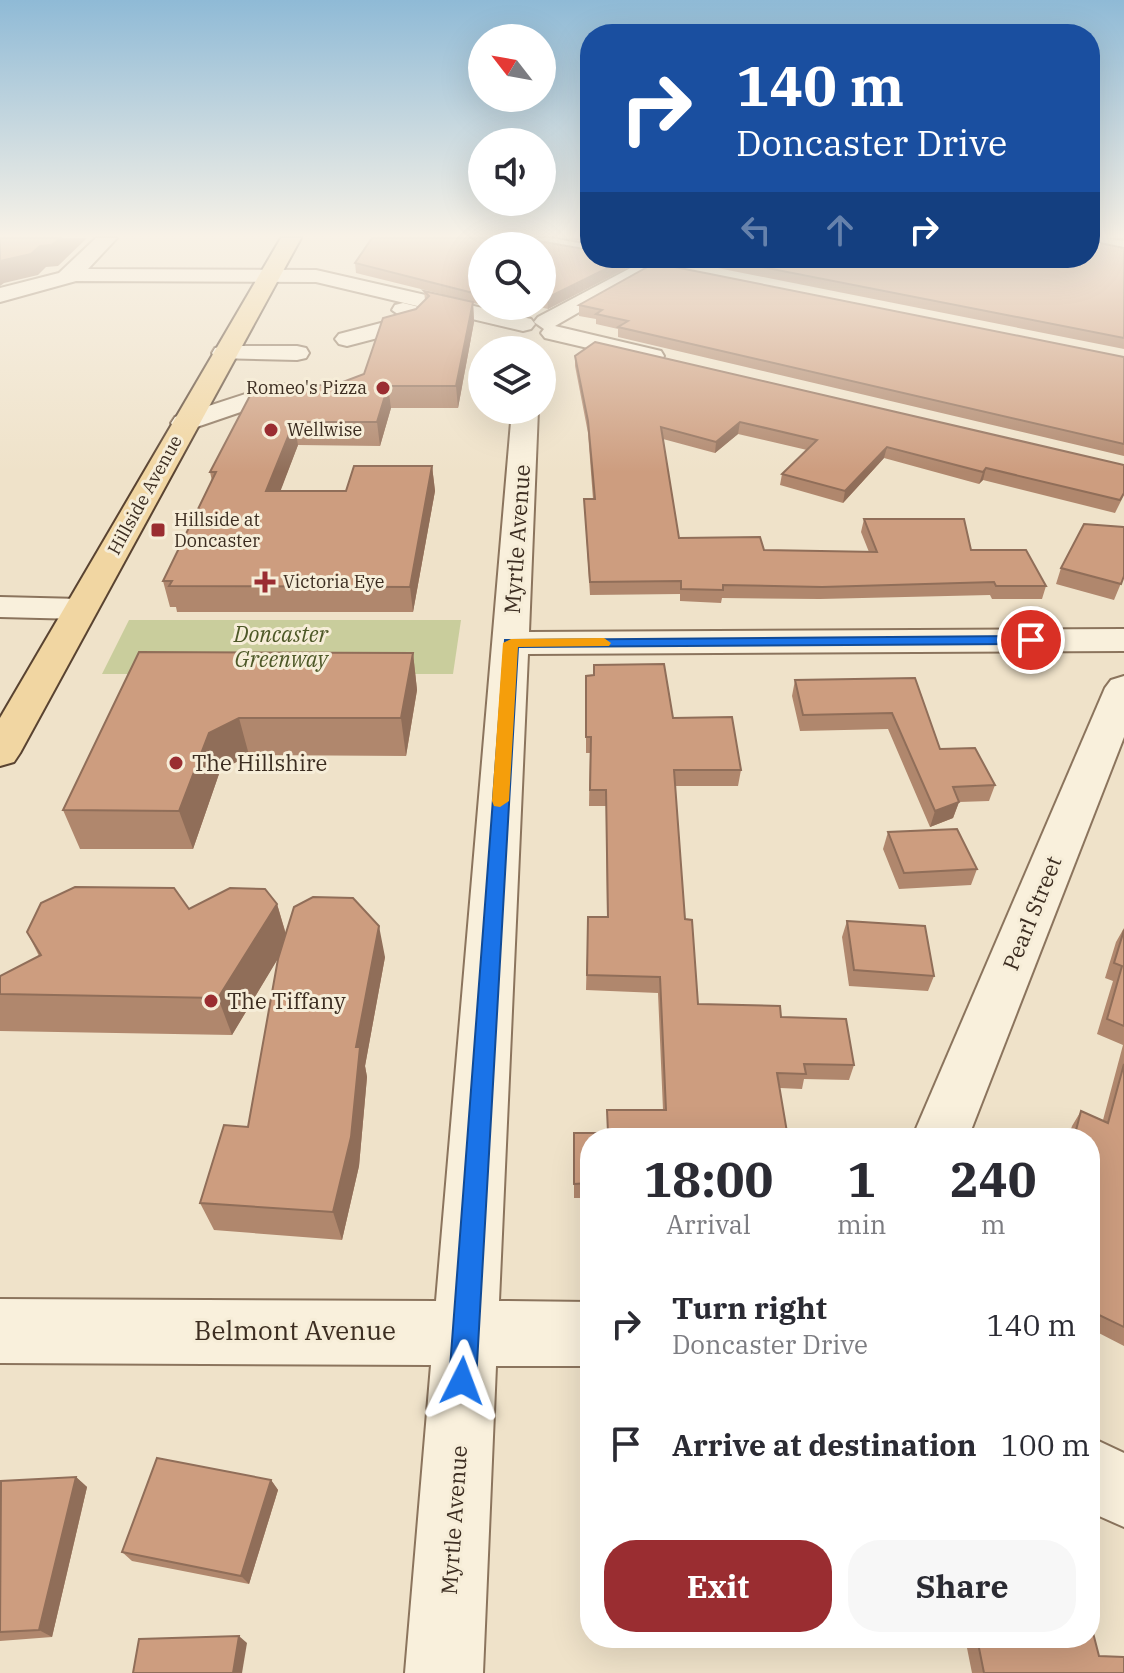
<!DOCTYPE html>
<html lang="en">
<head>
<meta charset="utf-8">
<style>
  :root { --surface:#fff; --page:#f7f7f7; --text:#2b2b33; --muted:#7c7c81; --accent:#9a2d31 }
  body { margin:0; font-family:"IBM Plex Serif",serif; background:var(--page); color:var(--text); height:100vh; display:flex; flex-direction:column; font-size:30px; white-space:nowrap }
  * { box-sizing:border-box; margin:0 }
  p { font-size:26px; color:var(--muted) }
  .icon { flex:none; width:44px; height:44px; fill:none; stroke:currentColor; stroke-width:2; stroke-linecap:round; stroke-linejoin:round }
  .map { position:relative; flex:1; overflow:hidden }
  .panel { position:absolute; left:580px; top:1128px; width:520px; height:520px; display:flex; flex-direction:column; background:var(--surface); border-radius:32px; box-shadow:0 8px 32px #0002 }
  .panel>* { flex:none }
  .top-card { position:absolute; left:580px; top:24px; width:520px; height:244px; border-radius:32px; box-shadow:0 8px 32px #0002; background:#1a4fa0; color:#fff; overflow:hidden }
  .needle { width:52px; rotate:301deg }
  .tools { position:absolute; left:468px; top:24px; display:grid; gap:16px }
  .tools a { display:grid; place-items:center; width:88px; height:88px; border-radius:50%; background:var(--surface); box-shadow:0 8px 32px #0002; font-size:40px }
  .pin { position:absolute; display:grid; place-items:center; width:68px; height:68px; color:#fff; margin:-34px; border:4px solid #fff; border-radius:50%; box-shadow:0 2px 8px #0007 }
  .me { position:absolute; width:88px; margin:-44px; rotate:3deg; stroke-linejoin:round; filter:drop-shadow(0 0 6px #0008) }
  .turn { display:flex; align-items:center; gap:28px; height:168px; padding:0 24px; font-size:36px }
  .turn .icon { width:104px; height:104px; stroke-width:2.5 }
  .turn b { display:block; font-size:56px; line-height:68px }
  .lanes { display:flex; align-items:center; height:76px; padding:0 24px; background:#0003; justify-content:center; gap:40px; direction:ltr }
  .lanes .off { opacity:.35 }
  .eta { display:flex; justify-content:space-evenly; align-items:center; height:136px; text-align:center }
  .eta b { font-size:48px; font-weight:700; line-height:56px }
  .action { display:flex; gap:16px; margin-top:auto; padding:16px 24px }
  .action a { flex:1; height:92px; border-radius:32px; background:var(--accent); color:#fff; font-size:32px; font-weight:700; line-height:92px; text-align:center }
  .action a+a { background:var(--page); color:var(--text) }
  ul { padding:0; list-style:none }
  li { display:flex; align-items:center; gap:24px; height:120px; padding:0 24px }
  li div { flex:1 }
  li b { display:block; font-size:30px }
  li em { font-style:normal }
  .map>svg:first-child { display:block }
  .green { fill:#c9cd9c }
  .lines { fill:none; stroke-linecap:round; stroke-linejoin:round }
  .minor-casing { stroke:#8b745d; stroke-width:4 }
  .major-casing { stroke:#594331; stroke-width:4 }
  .minor { fill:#f9f0dc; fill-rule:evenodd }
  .major { fill:#f1d6a2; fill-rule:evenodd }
  .wall { fill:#b0876d }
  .shaded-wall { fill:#906e59 }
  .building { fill:#cd9d7f; stroke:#906e59; stroke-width:2 }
  .route { fill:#1a73e8; stroke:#114b97; stroke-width:2 }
  .slow { fill:#f59e0b }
  .poi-dot { fill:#9a2d31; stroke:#f6edd8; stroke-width:3 }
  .labels { text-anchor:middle; stroke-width:6; stroke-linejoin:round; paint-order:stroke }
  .far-poi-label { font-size:18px; fill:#3c2d21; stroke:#f6edd8; text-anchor:start }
  .far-street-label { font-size:18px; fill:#3c2d21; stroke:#f6edd8 }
  .street-label { font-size:22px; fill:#3c2d21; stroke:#f6edd8 }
  .park-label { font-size:22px; font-style:italic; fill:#4d5827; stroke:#f6edd8 }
  .poi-label { font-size:22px; fill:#3c2d21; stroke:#f6edd8; text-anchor:start }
  .near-street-label { font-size:26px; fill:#3c2d21; stroke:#f6edd8 }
</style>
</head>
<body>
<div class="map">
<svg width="1124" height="1673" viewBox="0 0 1124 1673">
  <rect width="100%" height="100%" fill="#efe2c9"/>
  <!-- green -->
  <polygon class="green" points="129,620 461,620 453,674 102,674"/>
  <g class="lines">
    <defs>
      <g id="minor">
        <polygon points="96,238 117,238 88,269 316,270 531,319 535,324 531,329 523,331 316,282 76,281 0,302 0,288 59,273"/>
        <polygon points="513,238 551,238 590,245 590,257 523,244"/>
        <polygon points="640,263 650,269 647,273 555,326 661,351 664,356 661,361 652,363 545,338 541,333 544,329 534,322 538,317"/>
        <polygon points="403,303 423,308 428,317 416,328 347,346 339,344 335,339 339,334 400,318 402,317 392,310 395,305"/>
        <polygon points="224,346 297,346 306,348 309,353 306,358 297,360 215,358 212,353 215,348"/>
        <polygon points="279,383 288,386 292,391 288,396 185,431 175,429 171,423 175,417"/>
        <polygon points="512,410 538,410 529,632 1124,629 1124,651 528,654 499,1301 590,1302 590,1366 496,1366 483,1673 405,1673 431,1365 0,1363 0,1299 436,1301"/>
        <polygon points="0,597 80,599 92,602 97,609 92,616 80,619 0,617"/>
        <polygon points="1124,676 1124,737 968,1138 912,1138 1105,688 1111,680"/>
        <polygon points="1090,1437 1124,1453 1124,1527 1090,1512"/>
      </g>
      <polygon id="major" points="281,238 301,238 20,753 14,762 0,766 0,718"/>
    </defs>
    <!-- minor casing -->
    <use href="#minor" class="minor-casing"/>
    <!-- major casing -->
    <use href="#major" class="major-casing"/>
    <!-- minor -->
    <use href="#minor" class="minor"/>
    <!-- major -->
    <use href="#major" class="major"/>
  </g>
  <!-- wall -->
  <g class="wall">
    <polygon points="372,238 522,238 590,250 590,258 1090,258 1090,241 1124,248 1124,349 668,258 659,263 660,264 1124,357 1124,456 618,337 618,329 596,324 596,319 579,316 579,305 649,266 642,260 548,309 536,306 542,306 542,246 482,246 482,294 479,294 478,304 473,303 474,322 458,408 391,408 380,446 298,445 280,491 346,491 354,466 432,466 435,491 413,612 177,612 176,607 170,607 163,581 212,481 210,472 255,386 335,385 364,374 383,318 416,309 425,300 424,291 445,295 356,273 355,263"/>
    <polygon points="565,238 590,238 590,242"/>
    <polygon points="1106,238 1124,238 1124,241"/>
    <polygon points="575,356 1124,495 1115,513 983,480 979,484 884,458 843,503 780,485 782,474 807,450 738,434 715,453 663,439 679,538 764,550 869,552 861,532 864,519 971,550 1046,586 1042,599 992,599 990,595 820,599 722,598 721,603 680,601 680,594 590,595 584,499 593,499 588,433 575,366"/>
    <polygon points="1061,568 1124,576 1114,600 1056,584"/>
    <polygon points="139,652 413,653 417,690 406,756 249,755 220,771 193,849 80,849 63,810"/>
    <polygon points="594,665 673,718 741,770 738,786 675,786 685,919 698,1004 781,1017 854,1065 849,1080 804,1079 802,1089 780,1088 590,1138 590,1198 574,1198 574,1133 607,1133 607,1110 663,1110 658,993 586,990 588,917 607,917 606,806 589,806 590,753 586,753 586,676 593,675"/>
    <polygon points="915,678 940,749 995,785 989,801 959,802 953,818 930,827 888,729 800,731 792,696 795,680"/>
    <polygon points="888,832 977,869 971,885 899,889 883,849"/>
    <polygon points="277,904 286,934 385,957 365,1066 367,1077 359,1166 342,1240 214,1230 200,1203 248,1127 278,958 232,1035 0,1031 0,976 39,956 27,932 189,909"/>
    <polygon points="847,921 934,976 928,991 849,986 842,937"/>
    <polygon points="1124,928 1124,1346 1091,1329 1090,1138 1068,1138 1072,1126 1081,1111 1103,1120 1123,1045 1097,1034 1113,981 1105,978 1116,942"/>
    <polygon points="76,1477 87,1487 52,1637 0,1641 0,1483"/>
    <polygon points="271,1480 278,1490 249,1584 132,1561 122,1552"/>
    <polygon points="965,1638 1090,1638 1099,1656 1124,1673 972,1673"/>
  </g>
  <!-- shaded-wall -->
  <g class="shaded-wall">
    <polygon points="60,238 87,238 58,266 46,267 38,275 4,283 0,286 0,261"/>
    <polygon points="628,258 642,258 642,260 548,309 547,298"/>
    <polygon points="655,258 668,258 655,265"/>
    <polygon points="473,302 474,322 458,408 456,386"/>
    <polygon points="388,386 391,408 380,446 377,422"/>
    <polygon points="294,422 298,445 271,516 266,491"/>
    <polygon points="740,422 738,434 715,453 716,442"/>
    <polygon points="887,447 884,458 843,503 845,491"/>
    <polygon points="432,466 435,491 413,612 410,587"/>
    <polygon points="986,468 983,480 979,484 983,472"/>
    <polygon points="413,653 417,690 406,756 401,718"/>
    <polygon points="239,718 249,755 220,771 193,849 179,811 209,733"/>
    <polygon points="959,802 953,818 930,827 935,811"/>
    <polygon points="277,904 288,942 232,1035 218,998"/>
    <polygon points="379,926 385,957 365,1066 367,1077 359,1166 342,1240 333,1212 356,1047"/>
    <polygon points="76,1477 87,1487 52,1637 39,1630"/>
    <polygon points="271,1480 278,1490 249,1584 241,1576"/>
    <polygon points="239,1636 247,1643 242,1673 233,1673"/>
  </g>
  <!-- building -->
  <g class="building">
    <polygon points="0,238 60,238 52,245 40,246 31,254 0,261"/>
    <polygon points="372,238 522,238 590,250 590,258 628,258 547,298 542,297 542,246 482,246 482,284 479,284 477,294 355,263"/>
    <polygon points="1090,241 1124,248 1124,338 716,258 1090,258"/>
    <polygon points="652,258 656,258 660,264 1124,357 1124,444 618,327 628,321 596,314 602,310 579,305 649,266 653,259"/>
    <polygon points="424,291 473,302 456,386 388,386 377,422 294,422 266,491 346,491 354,466 432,466 410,587 169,586 172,581 163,581 216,472 210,472 255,386 335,385 364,374 383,318 416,309 429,296"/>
    <polygon points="595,342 1124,465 1124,493 1120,500 986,468 983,472 887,447 845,491 782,474 817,440 740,422 716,442 661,427 679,538 760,537 764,550 877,552 864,519 964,519 971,550 1026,550 1046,586 996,586 994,582 822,587 723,585 723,590 681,589 681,581 590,582 584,499 595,499 588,421 575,356"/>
    <polygon points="1084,524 1124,527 1124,576 1121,584 1061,568"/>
    <polygon points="139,652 413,653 401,718 239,718 209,733 179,811 63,810"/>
    <polygon points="664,664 673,718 732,717 741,770 674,770 685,919 692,920 698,1004 780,1006 781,1017 846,1019 854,1065 804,1064 806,1074 777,1073 788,1138 590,1138 590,1183 574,1184 574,1133 608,1133 607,1110 666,1110 660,977 587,975 588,917 608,917 606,790 590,790 591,737 586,737 586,676 594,675 594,665"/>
    <polygon points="915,678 940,749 975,748 995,785 953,787 959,802 935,811 892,713 803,715 795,680"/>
    <polygon points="957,829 977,869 904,873 888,832"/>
    <polygon points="75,887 174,888 189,909 230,888 265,889 277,904 218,998 0,994 0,976 41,955 27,932 41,903"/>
    <polygon points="313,897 353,898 379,926 356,1047 360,1047 351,1137 333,1212 200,1203 224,1125 248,1127 278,959 294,907"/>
    <polygon points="847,921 925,926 934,976 854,970"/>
    <polygon points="1124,930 1124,1026 1107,1019 1122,966 1114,963"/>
    <polygon points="1124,1064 1124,1327 1095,1313 1090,1332 1090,1138 1074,1138 1081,1111 1108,1123"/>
    <polygon points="157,1458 271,1480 241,1576 122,1552"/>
    <polygon points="76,1477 39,1630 0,1632 1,1481"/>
    <polygon points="1090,1621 1099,1656 1124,1657 1124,1673 984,1673 977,1638 1090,1638"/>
    <polygon points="239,1636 233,1673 133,1673 139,1639"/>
  </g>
  <!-- sky -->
  <linearGradient id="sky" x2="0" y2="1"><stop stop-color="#8fbad6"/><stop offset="0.5" stop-color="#f8f2e7"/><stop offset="1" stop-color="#f8f2e7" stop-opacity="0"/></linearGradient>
  <rect width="1124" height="472" fill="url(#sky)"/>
  <!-- route -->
  <polygon class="route" points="1031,636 1036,637 1036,644 518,647 476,1381 472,1391 462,1395 453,1391 449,1381 505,640"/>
  <!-- slow -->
  <polygon class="slow" points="604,638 611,643 609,646 518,647 509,801 500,807 494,806 492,801 503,643 511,639"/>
  <!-- markers -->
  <g class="poi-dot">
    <circle cx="383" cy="388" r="8"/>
    <circle cx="271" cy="430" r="8"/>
    <rect x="150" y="522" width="16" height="16" rx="4"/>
    <path d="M261 570h8v8h8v8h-8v8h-8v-8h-8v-8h8z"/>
    <circle cx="176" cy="763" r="8"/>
    <circle cx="211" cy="1001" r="8"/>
  </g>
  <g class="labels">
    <!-- far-poi labels -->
    <g class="far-poi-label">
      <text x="367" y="394" text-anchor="end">Romeo's Pizza</text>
      <text x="287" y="436">Wellwise</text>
      <text x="174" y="526">Hillside at<tspan x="174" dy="21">Doncaster</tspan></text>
      <text x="283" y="588">Victoria Eye</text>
    </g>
    <!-- far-street labels -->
    <g class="far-street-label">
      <text transform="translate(145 495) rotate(-61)" y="6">Hillside Avenue</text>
    </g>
    <!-- street labels -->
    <g class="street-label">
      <text transform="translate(517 539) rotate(-86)" y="8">Myrtle Avenue</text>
      <text transform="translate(1032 913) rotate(-68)" y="8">Pearl Street</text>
      <text transform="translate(454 1520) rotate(-86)" y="8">Myrtle Avenue</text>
    </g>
    <!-- park labels -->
    <g class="park-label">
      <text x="281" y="642">Doncaster<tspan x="281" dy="25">Greenway</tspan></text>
    </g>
    <!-- poi labels -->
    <g class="poi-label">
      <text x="192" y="771">The Hillshire</text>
      <text x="227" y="1009">The Tiffany</text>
    </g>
    <!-- near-street labels -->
    <g class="near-street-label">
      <text x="295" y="1340">Belmont Avenue</text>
    </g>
  </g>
</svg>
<div class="tools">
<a><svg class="needle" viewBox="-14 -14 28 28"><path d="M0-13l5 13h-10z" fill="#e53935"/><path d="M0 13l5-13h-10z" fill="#7c7c81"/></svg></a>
<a><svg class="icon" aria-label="sound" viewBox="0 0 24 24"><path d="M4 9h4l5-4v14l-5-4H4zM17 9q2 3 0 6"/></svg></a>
<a><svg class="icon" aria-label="search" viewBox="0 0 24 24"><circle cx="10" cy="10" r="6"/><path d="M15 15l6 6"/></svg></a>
<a><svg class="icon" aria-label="layers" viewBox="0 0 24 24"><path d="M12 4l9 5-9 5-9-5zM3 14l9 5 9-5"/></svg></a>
</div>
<div class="pin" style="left:1031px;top:640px;background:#d93025"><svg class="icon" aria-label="arrive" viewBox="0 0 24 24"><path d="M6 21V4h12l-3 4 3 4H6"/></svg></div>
<svg class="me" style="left:462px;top:1381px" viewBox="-20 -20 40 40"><path d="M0-17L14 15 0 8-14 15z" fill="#1a73e8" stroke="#fff" stroke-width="4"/></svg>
<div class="top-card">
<div class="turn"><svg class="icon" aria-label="right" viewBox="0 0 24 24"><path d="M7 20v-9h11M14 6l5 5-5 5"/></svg><div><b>140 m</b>Doncaster Drive</div></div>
<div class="lanes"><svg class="icon off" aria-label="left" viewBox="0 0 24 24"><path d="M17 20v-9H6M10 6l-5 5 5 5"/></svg><svg class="icon off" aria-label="ahead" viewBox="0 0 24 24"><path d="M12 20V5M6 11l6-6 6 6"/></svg><svg class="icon" aria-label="right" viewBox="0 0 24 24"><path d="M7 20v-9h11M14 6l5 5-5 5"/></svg></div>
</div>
<section class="panel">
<div class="eta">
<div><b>18:00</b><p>Arrival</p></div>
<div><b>1</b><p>min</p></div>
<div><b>240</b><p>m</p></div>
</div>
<ul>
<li><svg class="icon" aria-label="right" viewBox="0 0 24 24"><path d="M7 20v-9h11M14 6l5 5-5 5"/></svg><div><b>Turn right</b><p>Doncaster Drive</p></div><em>140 m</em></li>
<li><svg class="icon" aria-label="arrive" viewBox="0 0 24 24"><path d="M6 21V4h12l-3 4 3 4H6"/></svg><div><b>Arrive at destination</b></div><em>100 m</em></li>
</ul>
<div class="action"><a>Exit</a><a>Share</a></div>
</section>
</div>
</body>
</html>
